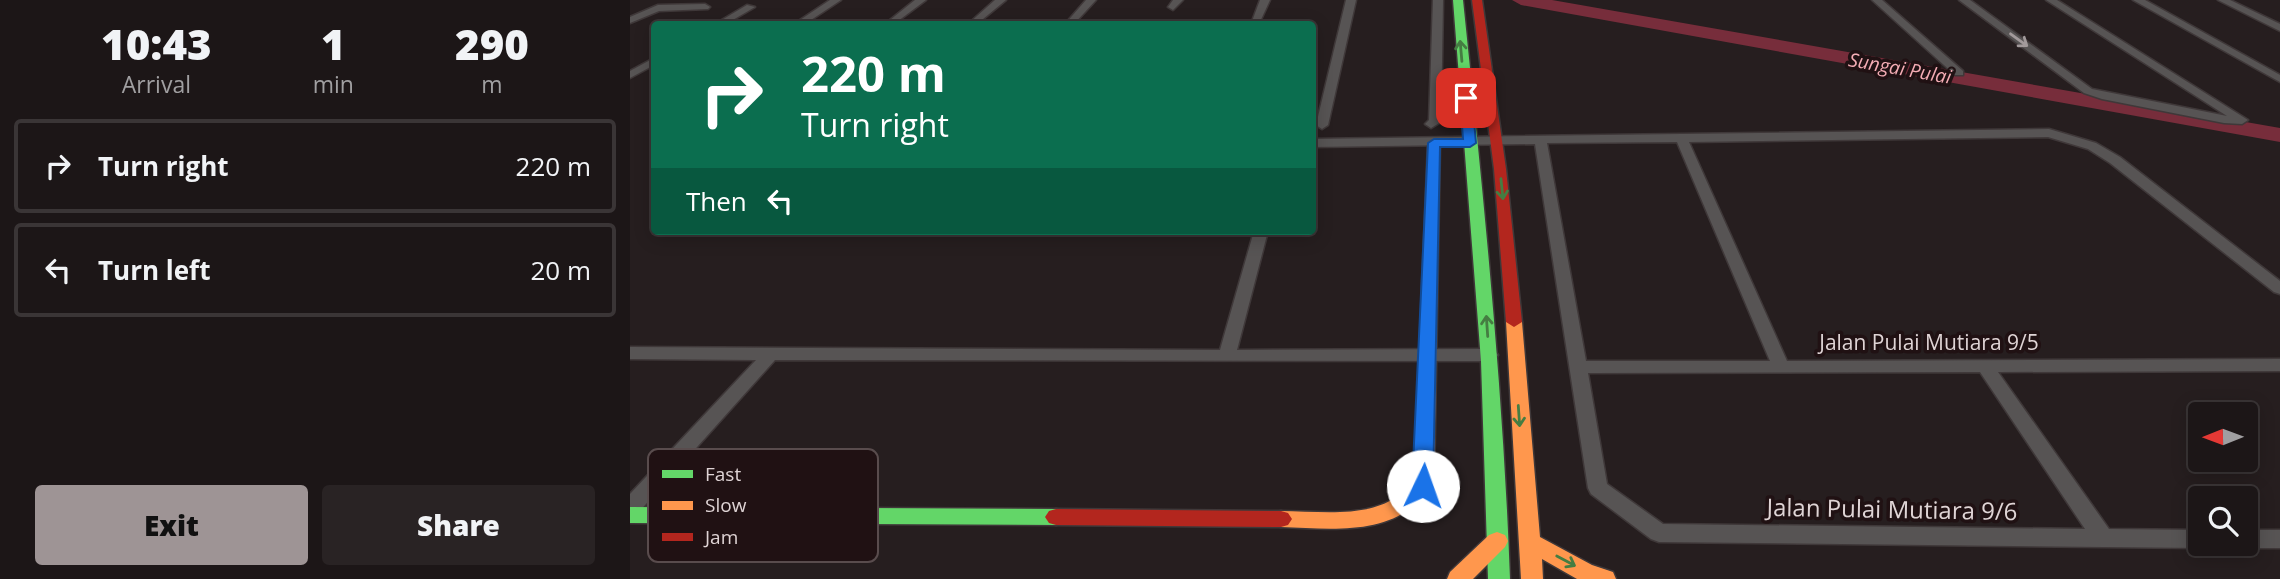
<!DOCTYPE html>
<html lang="en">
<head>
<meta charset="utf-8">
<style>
  :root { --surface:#1c1617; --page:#292324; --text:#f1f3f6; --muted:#a09fa1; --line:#3a3536; --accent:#9e9495 }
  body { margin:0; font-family:"Open Sans",sans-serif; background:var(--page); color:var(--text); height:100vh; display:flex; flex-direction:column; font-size:26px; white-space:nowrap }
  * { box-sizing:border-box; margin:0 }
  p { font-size:23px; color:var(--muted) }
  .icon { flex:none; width:38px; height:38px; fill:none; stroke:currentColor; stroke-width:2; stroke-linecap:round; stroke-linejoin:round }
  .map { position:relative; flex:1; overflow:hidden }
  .side { display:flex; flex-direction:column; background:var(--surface); width:630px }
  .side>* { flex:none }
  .guide { position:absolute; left:21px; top:21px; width:665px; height:214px; border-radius:7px; box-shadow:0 4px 18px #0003,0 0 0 2px var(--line); background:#0b6e4f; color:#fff; overflow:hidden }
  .needle { width:46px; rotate:269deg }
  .controls { position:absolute; left:1558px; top:402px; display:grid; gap:14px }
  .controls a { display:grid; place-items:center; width:70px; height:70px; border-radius:7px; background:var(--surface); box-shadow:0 4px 18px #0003,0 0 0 2px var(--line); font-size:35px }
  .pin { position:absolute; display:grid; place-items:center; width:60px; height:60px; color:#fff; margin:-30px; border-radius:14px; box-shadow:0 4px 10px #0006 }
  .me { position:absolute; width:77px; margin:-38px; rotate:3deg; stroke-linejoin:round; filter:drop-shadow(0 0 5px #0008) }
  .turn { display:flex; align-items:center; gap:24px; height:147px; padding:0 35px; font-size:32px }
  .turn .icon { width:91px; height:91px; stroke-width:2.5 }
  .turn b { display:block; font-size:49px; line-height:60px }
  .then { display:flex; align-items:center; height:66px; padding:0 35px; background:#0003; gap:14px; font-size:26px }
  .eta { display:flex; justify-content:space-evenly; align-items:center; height:119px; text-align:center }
  .eta b { font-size:42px; font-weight:800; line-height:49px }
  .action { display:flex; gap:14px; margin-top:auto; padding:14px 35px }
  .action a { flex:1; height:80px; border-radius:7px; background:var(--accent); color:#111; font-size:28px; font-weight:800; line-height:80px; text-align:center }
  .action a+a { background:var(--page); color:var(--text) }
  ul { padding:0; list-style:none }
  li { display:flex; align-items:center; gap:21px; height:94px; margin:0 14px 10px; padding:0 21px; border:4px solid var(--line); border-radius:7px }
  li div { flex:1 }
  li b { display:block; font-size:26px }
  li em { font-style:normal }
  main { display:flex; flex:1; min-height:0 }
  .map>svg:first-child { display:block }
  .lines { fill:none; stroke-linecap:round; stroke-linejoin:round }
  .river { fill:#772d3b; fill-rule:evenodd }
  .street-casing { stroke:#3f3839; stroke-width:3 }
  .fast-casing { stroke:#3f3839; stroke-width:3 }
  .slow-casing { stroke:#3f3839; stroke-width:3 }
  .jam-casing { stroke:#3f3839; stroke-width:3 }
  .street { fill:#575454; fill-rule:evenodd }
  .fast { fill:#63d668; fill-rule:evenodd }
  .slow { fill:#ff974d; fill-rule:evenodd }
  .jam { fill:#b3261e; fill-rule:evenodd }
  .oneway { stroke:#a29a9b }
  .oneway2 { stroke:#457d42 }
  .route { fill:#1a73e8; stroke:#114b97; stroke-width:2 }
  .labels { text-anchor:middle; stroke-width:7; stroke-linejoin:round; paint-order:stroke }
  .far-water-label { font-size:19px; font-style:italic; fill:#f5adb5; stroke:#201113 }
  .street-label { font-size:21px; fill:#dfd4d5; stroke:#201113 }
  .near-street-label { font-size:24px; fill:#dfd4d5; stroke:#201113 }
  .key { fill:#201113; stroke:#594c4d; stroke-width:2 }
  .key-label { font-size:19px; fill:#dfd4d5 }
</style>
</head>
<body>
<main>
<section class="side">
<div class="eta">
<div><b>10:43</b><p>Arrival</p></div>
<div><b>1</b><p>min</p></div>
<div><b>290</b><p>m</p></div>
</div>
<ul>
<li><svg class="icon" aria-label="right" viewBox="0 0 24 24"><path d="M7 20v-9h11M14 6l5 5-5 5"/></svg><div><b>Turn right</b></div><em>220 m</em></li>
<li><svg class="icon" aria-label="left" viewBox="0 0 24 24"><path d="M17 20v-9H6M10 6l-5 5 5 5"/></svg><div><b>Turn left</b></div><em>20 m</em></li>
</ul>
<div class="action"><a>Exit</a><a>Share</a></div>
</section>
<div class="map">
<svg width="1650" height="579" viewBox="0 0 1650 579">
  <rect width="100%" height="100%" fill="#261e1f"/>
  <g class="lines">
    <!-- river -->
    <polygon class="river" points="882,0 922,0 1650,128 1650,142 891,5"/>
    <defs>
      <g id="street">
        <polygon points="200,0 211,0 175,24 164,24"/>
        <polygon points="285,0 296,0 264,24 255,24"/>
        <polygon points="365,0 376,0 347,24 338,24"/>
        <polygon points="456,0 466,0 444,24 435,24"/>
        <polygon points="543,0 553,0 543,10 538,7"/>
        <polygon points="630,0 640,0 629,24 621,24"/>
        <polygon points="716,0 726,0 698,125 692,129 686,125"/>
        <polygon points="803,0 813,0 811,122 801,128 795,124 799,120"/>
        <polygon points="1242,0 1252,0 1333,71 1333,75 1325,75"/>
        <polygon points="1329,0 1340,0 1462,89 1597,116 1416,0 1427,0 1618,120 1612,124 1594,123 1472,99 1454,93"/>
        <polygon points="1503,0 1515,0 1650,75 1650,82"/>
        <polygon points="1588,0 1600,0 1650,24 1650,31"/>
        <polygon points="75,4 80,7 78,9 29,11 0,23 0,17 28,5"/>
        <polygon points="117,5 125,7 96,24 85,24"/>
        <polygon points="24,58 24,65 0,78 0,71"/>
        <path d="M1419,129L1466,143L1490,157L1650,281V294L1644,292L1480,163L1458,149L1418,137L1059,142L1157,361L1650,359V371L1368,372L1479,529L1570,530V544L1578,545L1570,548L1029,542L1021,539L961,494L958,488L905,144L682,147V139ZM1047,142L1140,361H956L917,143ZM1350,372L1455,529L1033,524L977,484L958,373Z"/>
        <polygon points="624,231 638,231 607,350 859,349 865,351 868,355 865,359 859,361 145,360 7,514 0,516 0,494 126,360 0,359 0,347 590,350"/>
        <polygon points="1615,530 1650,530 1650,548 1615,548 1607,545 1615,544"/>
      </g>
      <g id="fast">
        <path d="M823,0H833C853,193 873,385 880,579H858L851,361Z"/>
        <polygon points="0,507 426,509 433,511 437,517 433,523 426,525 0,523"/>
      </g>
      <g id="slow">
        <path d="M804,139L810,143L804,480C773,538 708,529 651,527L644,525L640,519L644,513L651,511C695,511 756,522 784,479L798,143Z"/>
        <polygon points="884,317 892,322 910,537 962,565 983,572 986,579 947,579 912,559 913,579 891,579 876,322"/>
        <polygon points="867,532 875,535 878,541 875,547 843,579 817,579 820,572 859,535"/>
      </g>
      <g id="jam">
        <polygon points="842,0 852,0 876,169 892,322 884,327 876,322 864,169"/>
        <polygon points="426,509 651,511 658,513 662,519 658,525 651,527 426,525 419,523 415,517 419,511"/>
      </g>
    </defs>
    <!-- street casing -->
    <use href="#street" class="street-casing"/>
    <!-- fast casing -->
    <use href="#fast" class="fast-casing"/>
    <!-- slow casing -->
    <use href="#slow" class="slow-casing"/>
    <!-- jam casing -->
    <use href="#jam" class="jam-casing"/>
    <!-- street -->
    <use href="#street" class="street"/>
    <!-- fast -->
    <use href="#fast" class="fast"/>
    <!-- slow -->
    <use href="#slow" class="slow"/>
    <!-- jam -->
    <use href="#jam" class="jam"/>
  </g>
  <!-- one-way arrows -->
  <defs><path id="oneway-shaft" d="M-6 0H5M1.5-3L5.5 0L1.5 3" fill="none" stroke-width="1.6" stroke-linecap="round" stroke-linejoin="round" transform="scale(1.75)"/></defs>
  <use class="oneway" href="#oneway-shaft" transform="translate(1389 40) rotate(36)"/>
  <g class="oneway2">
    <use href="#oneway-shaft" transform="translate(831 51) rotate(-95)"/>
    <use href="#oneway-shaft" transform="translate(872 189) rotate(84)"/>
    <use href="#oneway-shaft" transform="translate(857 326) rotate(-94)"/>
    <use href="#oneway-shaft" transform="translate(889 416) rotate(86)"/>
    <use href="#oneway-shaft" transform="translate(936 561) rotate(28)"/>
  </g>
  <!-- route -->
  <polygon class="route" points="836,95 842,98 846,143 840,147 810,147 803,486 800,491 793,494 785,491 782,486 798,143 804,139 833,139 830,98"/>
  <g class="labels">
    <!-- far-water labels -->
    <g class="far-water-label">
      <text transform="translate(1270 68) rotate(10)" y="7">Sungai Pulai</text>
    </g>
    <!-- street labels -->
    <g class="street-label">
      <text x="1299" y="350">Jalan Pulai Mutiara 9/5</text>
    </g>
    <!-- near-street labels -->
    <g class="near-street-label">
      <text transform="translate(1262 510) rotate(1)" y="8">Jalan Pulai Mutiara 9/6</text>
    </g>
  </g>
  <!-- legend -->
  <rect x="18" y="449" width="230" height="113" rx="10" class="key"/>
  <rect x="32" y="470" width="31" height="8" fill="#63d668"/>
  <rect x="32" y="501" width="31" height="9" fill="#ff974d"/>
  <rect x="32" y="533" width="31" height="8" fill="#b3261e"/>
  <g class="key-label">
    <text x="75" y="481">Fast</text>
    <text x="75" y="512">Slow</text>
    <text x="75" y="544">Jam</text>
  </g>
</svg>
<div class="controls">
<a><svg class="needle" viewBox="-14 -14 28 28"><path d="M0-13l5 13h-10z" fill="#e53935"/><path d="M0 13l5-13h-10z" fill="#a09fa1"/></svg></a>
<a><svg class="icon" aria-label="search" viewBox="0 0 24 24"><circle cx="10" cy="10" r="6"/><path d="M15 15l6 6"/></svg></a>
</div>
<div class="pin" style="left:836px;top:98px;background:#d93025"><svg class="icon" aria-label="arrive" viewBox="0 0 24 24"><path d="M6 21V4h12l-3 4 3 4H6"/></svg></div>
<svg class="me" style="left:793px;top:486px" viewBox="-20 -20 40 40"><circle r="19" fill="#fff"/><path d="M0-13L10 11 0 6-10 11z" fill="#1a73e8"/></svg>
<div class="guide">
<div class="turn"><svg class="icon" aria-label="right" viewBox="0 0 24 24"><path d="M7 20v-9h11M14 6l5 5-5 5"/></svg><div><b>220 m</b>Turn right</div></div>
<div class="then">Then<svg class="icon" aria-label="left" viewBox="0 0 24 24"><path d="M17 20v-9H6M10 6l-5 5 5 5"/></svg></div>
</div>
</div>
</main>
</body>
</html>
